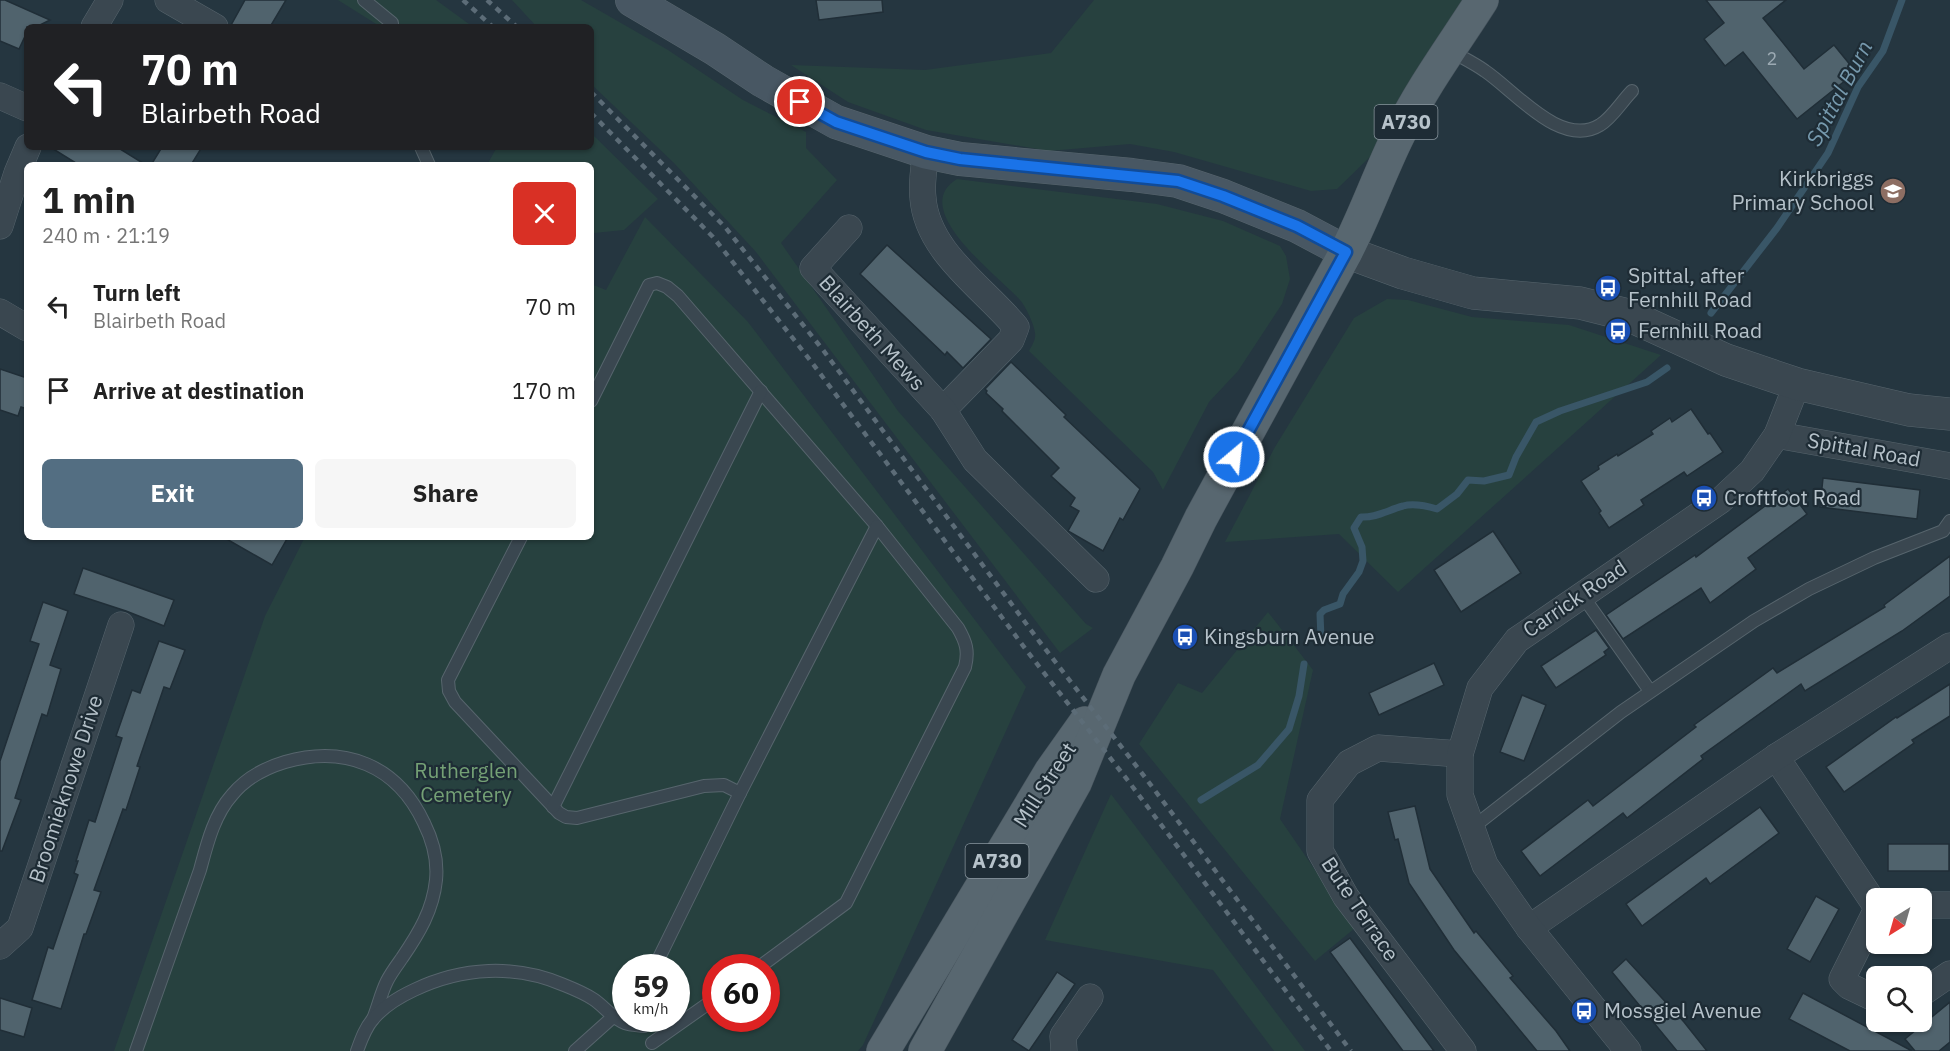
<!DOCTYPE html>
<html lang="en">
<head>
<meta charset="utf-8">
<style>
  :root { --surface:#fff; --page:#f6f6f6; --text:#222; --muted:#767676; --accent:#536e82 }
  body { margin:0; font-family:"IBM Plex Sans",sans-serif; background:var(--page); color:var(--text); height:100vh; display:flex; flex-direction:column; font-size:22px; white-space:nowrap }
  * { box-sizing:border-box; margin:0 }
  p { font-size:20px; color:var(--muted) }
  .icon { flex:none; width:33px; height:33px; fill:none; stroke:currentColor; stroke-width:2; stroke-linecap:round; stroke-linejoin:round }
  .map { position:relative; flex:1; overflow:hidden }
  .details { position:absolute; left:24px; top:162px; width:570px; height:378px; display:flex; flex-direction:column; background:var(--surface); border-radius:9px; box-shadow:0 2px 4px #0004 }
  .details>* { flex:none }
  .top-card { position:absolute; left:24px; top:24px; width:570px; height:126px; border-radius:9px; box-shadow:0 2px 4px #0004; background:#202124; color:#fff; overflow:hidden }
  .needle { width:39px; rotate:217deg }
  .fabs { position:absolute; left:1866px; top:888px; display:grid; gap:12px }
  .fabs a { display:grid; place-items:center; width:66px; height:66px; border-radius:9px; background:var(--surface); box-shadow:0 2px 4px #0004; font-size:30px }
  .speed { position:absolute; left:612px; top:954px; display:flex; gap:12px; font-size:30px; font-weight:700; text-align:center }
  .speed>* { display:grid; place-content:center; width:78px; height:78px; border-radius:50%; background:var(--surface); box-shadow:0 2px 4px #0004; line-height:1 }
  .speed small { font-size:15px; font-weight:400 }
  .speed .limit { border:9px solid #d22; background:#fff; color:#111 }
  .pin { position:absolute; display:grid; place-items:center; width:51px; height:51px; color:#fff; margin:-26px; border:3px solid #fff; border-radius:50%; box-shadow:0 2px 6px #0007 }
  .me { position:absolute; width:66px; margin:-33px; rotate:28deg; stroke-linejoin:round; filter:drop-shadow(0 0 4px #0008) }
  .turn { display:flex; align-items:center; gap:21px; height:126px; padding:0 18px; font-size:27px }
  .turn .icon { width:78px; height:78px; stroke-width:2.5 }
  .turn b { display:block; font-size:42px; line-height:51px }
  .round { display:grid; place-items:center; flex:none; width:63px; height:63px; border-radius:9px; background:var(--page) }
  .overview { display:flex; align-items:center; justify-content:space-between; height:102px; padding:0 18px }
  h1 { font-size:36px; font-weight:800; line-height:45px }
  .primary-button { display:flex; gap:12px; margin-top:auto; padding:12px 18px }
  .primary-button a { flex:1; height:69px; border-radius:9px; background:var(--accent); color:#fff; font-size:24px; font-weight:800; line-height:69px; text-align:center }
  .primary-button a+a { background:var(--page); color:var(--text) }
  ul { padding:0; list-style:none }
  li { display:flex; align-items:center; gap:18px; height:84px; padding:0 18px }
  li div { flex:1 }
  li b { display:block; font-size:22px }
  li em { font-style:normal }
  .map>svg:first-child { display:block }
  .green { fill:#27413f; fill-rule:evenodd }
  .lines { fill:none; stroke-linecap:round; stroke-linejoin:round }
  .stream { stroke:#395667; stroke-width:7 }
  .building { fill:#50636d; stroke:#202e37; stroke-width:1.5 }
  .service-casing { stroke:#57656d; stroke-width:14 }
  .minor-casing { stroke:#57656d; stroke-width:27 }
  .tertiary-casing { stroke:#57656d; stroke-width:33 }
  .secondary-casing { stroke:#57656d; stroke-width:34 }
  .primary-casing { stroke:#46535c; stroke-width:34 }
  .service { stroke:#3a4750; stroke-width:12 }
  .minor { stroke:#3a4750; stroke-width:26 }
  .tertiary { stroke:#3a4750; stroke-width:32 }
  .secondary { stroke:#485763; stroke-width:33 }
  .primary { stroke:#586770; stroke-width:33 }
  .rail { stroke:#5c6c77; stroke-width:4.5; stroke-dasharray:6 6; stroke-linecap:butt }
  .route-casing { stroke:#114b97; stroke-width:15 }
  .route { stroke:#1a73e8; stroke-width:10 }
  .labels { text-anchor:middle; stroke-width:4.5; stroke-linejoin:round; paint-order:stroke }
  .number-label { font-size:18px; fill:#9caab3 }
  .shield { fill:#1e2c35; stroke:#88959d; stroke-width:1.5 }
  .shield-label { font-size:20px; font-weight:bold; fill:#b6c2ca }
  .poi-label { font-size:21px; fill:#b6c2ca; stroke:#1e2c35; text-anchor:start }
  .street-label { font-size:21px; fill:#b6c2ca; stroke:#1e2c35 }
  .park-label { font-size:21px; fill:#74a075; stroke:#1e2c35 }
  .water-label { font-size:22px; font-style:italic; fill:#7699ad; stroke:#1e2c35 }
</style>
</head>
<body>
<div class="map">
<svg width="1950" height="1051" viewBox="0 0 1950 1051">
  <rect width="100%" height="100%" fill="#253640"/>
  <!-- green -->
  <g class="green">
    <polygon points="338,0 436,0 473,27 381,27"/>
    <polygon points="512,0 581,0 668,50 743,100 806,132 806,148 837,180 781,243 898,411 1086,624 1093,628 1060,653 756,252 674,163 591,84 591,27 537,27"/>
    <polygon points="1094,0 1465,0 1373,154 1337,189 1311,191 1174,152 1130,144 1049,151 926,130 848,102 791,65 925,70 1051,53"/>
    <polygon points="591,133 658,199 624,230 594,233 591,238 591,165 487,165 497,147 591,147"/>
    <path d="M957,179L1157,204L1223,221L1280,246L1286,256L1290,279L1282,304L1238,371L1209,402L1163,490L1153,472L1029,351C1032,345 1036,340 1035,333C1034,324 1026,307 1020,300C999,276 907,209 957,179Z"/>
    <path d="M645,217L748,322L1026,687L863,1045L858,1051H114L265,616L305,537H591V284L606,290ZM626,968H676V1018H626ZM716,968H766V1018H716Z"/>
    <polygon points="1387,299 1408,300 1472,317 1569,325 1661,355 1398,592 1339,534 1225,542 1275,447 1354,318"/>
    <polygon points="1268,612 1313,670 1280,819 1355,928 1315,961 1139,744 1178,683 1202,693"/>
    <polygon points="1111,794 1305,1051 1274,1051 1213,970 1045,940"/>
  </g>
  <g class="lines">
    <!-- stream -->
    <g class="stream">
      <polyline points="1711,313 1777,228 1828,153 1858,87 1883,51 1902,0"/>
      <path d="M1321,638L1320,614L1324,610L1340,604L1343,594L1359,572L1363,561L1362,547L1354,528L1361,517C1376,518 1388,510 1403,506C1413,503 1427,506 1437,509L1457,494L1468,480L1484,481L1509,475L1516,457L1536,422L1560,411L1647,382L1667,368"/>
      <polyline points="1201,800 1258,765 1289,729 1299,696 1304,664"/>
    </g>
  </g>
  <!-- building -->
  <g class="building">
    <polygon points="0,0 5,0 50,20 36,27 27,27 27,32 19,49 0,41"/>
    <polygon points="245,0 286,0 270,27 230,27"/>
    <polygon points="816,0 882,0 883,12 819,20"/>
    <polygon points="1706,0 1786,0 1763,18 1804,69 1834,45 1856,72 1797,119 1743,52 1725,66 1704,39 1724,23"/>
    <polygon points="50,147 117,147 146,165 79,165"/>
    <polygon points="162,147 202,147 191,165 151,165"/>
    <polygon points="887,245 991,339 963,368 947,352 945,355 860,274"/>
    <polygon points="1011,362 1066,415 1064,417 1140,489 1123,520 1120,518 1103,551 1068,531 1079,511 1070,506 1075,498 1051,476 1059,468 1002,411 1003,409 986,393 987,391 985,389"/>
    <polygon points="0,369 27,378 27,409 21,407 18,416 0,410"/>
    <polygon points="1691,409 1708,434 1710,433 1723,452 1687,476 1684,472 1641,500 1644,505 1609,528 1599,513 1601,511 1581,481 1599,469 1598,466 1617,454 1618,456 1653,434 1651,431 1670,418 1672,422"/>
    <polygon points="1823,478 1920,490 1917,519 1820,507"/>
    <polygon points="1788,489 1807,514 1748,558 1756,569 1710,603 1701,588 1623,639 1606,615 1695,555 1696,557"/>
    <polygon points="1493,531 1521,573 1461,612 1434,570"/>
    <polygon points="223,537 288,537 272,565"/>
    <polygon points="1950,556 1950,596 1902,631 1805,691 1801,684 1701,756 1703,759 1627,818 1623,813 1540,876 1521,851 1588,800 1593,806 1696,727 1694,725 1773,668 1777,673 1885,607 1884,605"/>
    <polygon points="83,568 174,600 164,626 126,611 74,594"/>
    <polygon points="43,602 68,611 50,665 61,669 47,716 42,714 15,798 21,800 2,851 0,851 0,761 39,644 30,641"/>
    <polygon points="1596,630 1609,648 1604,652 1606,655 1556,688 1541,666"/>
    <polygon points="159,641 185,650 170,689 164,687 137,766 140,767 126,810 123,809 94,890 101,892 86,934 84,934 61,1009 32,1000 48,947 53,949 78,875 74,873 78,861 76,861 89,820 95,822 122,738 116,736 132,690 140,693"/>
    <polygon points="1434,663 1444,685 1379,715 1369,693"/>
    <polygon points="1950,684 1950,716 1912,740 1914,743 1844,792 1826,767 1896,717 1897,718"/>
    <polygon points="1522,695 1546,705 1524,761 1500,752"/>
    <polygon points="1415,806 1430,869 1474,933 1476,931 1513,976 1510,978 1556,1031 1570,1051 1537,1051 1454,950 1409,883 1398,839 1395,840 1388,812"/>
    <polygon points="1760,807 1779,833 1710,884 1706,878 1642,926 1626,904"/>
    <rect x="1888" y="844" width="61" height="27"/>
    <polygon points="1816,896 1839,909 1810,962 1787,949"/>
    <polygon points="1350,938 1434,1051 1403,1051 1330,952"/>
    <polygon points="1626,959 1684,1022 1707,1051 1677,1051 1612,972"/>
    <polygon points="1057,972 1075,984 1029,1051 1012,1040"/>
    <polygon points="1803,993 1912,1051 1850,1051 1789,1019"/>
    <polygon points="0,998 32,1008 24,1037 0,1030"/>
    <polygon points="1950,1002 1950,1042 1939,1051 1915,1051 1905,1039"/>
  </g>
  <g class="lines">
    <defs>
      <g id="service">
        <polyline points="364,0 392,23 392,27"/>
        <path d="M1449,50C1461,57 1474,63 1485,71C1515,91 1561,149 1600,125C1612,118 1622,101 1632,91"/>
        <polyline points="421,147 429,165"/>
        <polyline points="591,401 649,285 657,283 667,287 678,296 877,526"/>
        <polyline points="521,537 448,680 449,691 455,702 559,813 566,817 577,818 704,786 724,785 740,793"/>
        <polyline points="1582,595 1650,691"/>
        <polyline points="553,807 761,391"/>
        <polyline points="1472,828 1621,712 1754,621 1809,589 1874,558 1943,531 1950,521"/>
        <path d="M654,968L740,793L877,526L958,628C966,642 969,651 965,667L846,903L758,968"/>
        <polyline points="652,1043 716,998"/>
        <path d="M136,1051L200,870C207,844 214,815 232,795C245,779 265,768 285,762C345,745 397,765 424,823C433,841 438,860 436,880C433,910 419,933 402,958C397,965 391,973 387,981C381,993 378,1007 373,1019"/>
        <path d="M357,1051C361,1040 365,1028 373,1019C384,1006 399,997 414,990C462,967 515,964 564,985C574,989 584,993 593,999C604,1006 613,1019 625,1023C631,1025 638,1025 644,1026"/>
        <polyline points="575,1051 614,1016"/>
      </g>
      <g id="minor">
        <polyline points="168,0 215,27"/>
        <polyline points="94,27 110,0"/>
        <polyline points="0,96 27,108"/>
        <path d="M926,152C924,167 921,183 923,198C927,252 984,288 1016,327L1011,340L943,410"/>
        <polyline points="0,226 17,173 28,147"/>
        <polyline points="849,228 813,268 943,410 975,460 1096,579"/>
        <polyline points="0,312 27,328"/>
        <polyline points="1777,435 1950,466"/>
        <polyline points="1460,754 1378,748 1349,763 1320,800 1320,851 1346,897 1463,1051"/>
        <polyline points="1776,757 1876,906"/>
        <polyline points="1922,905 1950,905"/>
        <polyline points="1876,911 1842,979 1849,986 1876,999"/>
        <polyline points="1529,928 1776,757 1950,646"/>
        <polyline points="0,946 20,928 121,625"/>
        <polyline points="1922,993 1950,974"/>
        <polyline points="1064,1051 1063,1036 1090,997"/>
        <polyline points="1628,1051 1529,928 1485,865 1460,795 1460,754 1480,688 1517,640 1721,500 1752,471 1777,435 1797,384"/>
      </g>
      <polyline id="tertiary" points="1346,252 1403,273 1473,293 1580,303 1628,315 1726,360 1797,384 1909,410 1950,414"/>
      <polyline id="secondary" points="632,0 715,49 763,81 836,122 926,152 960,159 1132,175 1178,181 1223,196 1297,226 1346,252"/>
      <g id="primary">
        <polyline points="883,1051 1051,771 1085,723"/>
        <path d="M925,1051L1075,783L1119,675L1177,567L1201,518L1346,252C1366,213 1380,172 1399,134C1422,87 1454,44 1482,0"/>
      </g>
    </defs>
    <!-- service casing -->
    <use href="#service" class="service-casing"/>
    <!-- minor casing -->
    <use href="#minor" class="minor-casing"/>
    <!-- tertiary casing -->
    <use href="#tertiary" class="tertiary-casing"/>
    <!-- secondary casing -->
    <use href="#secondary" class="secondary-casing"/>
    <!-- primary casing -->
    <use href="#primary" class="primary-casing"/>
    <!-- service -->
    <use href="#service" class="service"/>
    <!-- minor -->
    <use href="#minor" class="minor"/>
    <!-- tertiary -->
    <use href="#tertiary" class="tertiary"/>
    <!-- secondary -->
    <use href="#secondary" class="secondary"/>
    <!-- primary -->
    <use href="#primary" class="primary"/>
    <!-- rail -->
    <g class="rail">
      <polyline points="463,0 493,27"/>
      <polyline points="487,0 517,27"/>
      <polyline points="591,92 725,227 823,350 1039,641 1141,772 1351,1051"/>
      <polyline points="591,113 713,237 810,360 1027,651 1129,782 1331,1051"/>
    </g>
  </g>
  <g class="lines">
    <defs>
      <polyline id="route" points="800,102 836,122 926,152 960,159 1178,181 1223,196 1297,226 1346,252 1234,457"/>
    </defs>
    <!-- route casing -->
    <use href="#route" class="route-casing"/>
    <!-- route -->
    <use href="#route" class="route"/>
  </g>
  <!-- icons -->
  <defs>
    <symbol id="school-disc" viewBox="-11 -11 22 22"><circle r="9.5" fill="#8d6e63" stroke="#1e2c35"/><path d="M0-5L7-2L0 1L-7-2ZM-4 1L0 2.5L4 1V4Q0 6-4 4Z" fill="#fff"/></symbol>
    <symbol id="bus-disc" viewBox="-11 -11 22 22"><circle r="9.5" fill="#1a4fb4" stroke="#1e2c35"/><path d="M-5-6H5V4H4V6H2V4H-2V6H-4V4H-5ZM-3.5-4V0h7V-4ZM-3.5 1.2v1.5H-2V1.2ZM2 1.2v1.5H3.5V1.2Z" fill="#fff"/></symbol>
  </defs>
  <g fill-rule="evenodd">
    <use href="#school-disc" x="1878" y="176" width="30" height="30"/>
    <use href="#bus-disc" x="1593" y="273" width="30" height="30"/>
    <use href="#bus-disc" x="1603" y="316" width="30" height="30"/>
    <use href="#bus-disc" x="1689" y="483" width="30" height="30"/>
    <use href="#bus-disc" x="1170" y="622" width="30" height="30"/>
    <use href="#bus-disc" x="1569" y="996" width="30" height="30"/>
  </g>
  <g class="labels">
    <!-- number labels -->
    <g class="number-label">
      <text x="1772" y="65">2</text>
    </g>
    <!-- shield labels -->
    <g class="shield">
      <rect x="1374.5" y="105" width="63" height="34" rx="4.5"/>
      <rect x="965.5" y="844" width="63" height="34" rx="4.5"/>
    </g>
    <g class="shield-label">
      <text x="1406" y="129">A730</text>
      <text x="997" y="868">A730</text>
    </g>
    <!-- poi labels -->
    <g class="poi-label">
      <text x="1874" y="186" text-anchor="end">Kirkbriggs<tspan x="1874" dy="24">Primary School</tspan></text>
      <text x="1628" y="283">Spittal, after<tspan x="1628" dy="24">Fernhill Road</tspan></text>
      <text x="1638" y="338">Fernhill Road</text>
      <text x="1724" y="505">Croftfoot Road</text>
      <text x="1204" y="644">Kingsburn Avenue</text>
      <text x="1604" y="1018">Mossgiel Avenue</text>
    </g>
    <!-- street labels -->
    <g class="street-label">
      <text transform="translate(872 333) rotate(48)" y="7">Blairbeth Mews</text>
      <text transform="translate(1864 450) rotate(10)" y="7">Spittal Road</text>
      <text transform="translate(1575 599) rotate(-34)" y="7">Carrick Road</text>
      <text transform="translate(1045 785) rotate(-57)" y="7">Mill Street</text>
      <text transform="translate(66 789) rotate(-72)" y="7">Broomieknowe Drive</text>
      <text transform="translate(1360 909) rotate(56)" y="7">Bute Terrace</text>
    </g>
    <!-- park labels -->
    <g class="park-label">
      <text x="466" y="778">Rutherglen<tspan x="466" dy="24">Cemetery</tspan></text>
    </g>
    <!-- water labels -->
    <g class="water-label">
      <text transform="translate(1839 93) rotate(-62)" y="8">Spittal Burn</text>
    </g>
  </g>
</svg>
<div class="fabs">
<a><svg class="needle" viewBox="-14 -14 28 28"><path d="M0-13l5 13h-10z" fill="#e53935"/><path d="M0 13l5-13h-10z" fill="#767676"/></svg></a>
<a><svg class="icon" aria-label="search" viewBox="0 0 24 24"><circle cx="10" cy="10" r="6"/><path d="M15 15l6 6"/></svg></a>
</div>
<div class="speed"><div>59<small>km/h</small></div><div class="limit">60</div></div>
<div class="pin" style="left:800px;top:102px;background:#d93025"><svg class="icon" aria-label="arrive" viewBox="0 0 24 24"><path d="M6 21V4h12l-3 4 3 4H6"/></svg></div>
<svg class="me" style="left:1234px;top:457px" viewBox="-20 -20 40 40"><circle r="17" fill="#1a73e8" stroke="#fff" stroke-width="3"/><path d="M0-11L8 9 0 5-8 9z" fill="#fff"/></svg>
<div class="top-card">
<div class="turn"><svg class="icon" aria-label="left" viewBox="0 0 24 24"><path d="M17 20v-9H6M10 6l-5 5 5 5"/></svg><div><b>70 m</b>Blairbeth Road</div></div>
</div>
<section class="details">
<div class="overview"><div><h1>1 min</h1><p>240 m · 21:19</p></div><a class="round" style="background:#d93025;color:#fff"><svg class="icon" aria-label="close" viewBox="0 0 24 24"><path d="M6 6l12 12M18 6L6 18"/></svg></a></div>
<ul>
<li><svg class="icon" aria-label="left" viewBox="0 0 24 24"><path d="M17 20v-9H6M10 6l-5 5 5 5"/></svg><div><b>Turn left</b><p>Blairbeth Road</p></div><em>70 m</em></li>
<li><svg class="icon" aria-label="arrive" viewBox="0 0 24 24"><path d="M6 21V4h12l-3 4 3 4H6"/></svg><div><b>Arrive at destination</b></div><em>170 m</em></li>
</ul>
<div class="primary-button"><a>Exit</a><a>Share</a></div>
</section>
</div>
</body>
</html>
